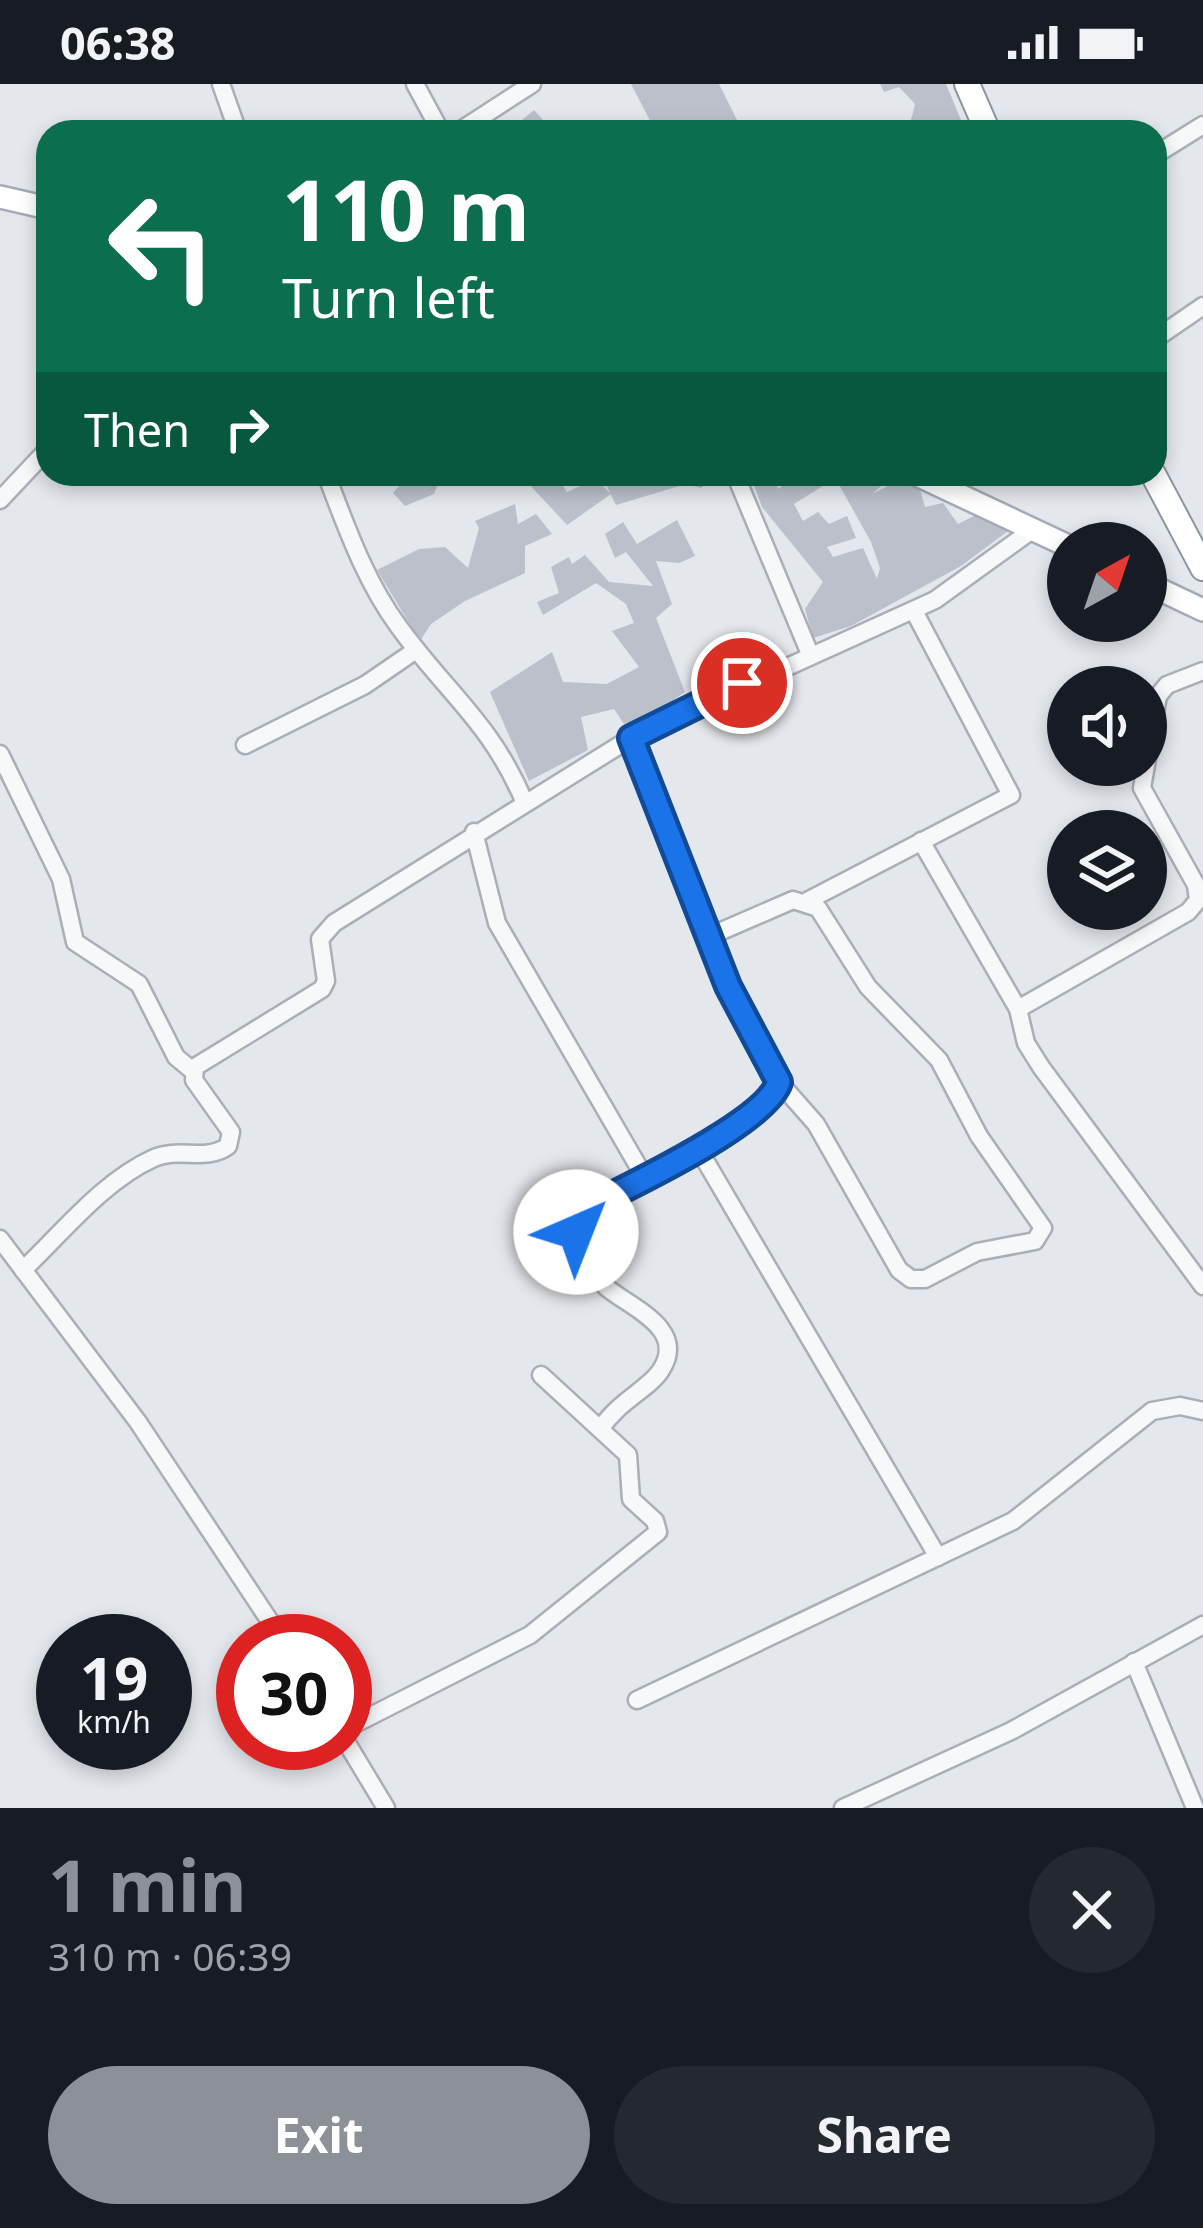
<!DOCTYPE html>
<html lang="en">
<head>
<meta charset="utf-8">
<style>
  :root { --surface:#171b24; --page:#242831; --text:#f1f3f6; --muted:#9ea1a6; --accent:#8c9099 }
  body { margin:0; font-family:"Noto Sans",sans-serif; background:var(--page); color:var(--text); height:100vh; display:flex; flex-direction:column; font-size:45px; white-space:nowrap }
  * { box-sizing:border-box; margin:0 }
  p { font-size:39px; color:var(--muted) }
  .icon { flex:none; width:66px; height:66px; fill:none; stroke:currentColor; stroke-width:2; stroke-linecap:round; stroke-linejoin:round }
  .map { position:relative; height:1724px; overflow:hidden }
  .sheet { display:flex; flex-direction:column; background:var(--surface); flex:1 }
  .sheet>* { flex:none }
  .hud { position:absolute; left:36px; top:36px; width:1131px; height:366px; border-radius:36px; box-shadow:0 6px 18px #0003; background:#0b6e4f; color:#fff; overflow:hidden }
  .needle { width:78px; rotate:40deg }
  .tools { position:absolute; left:1047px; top:438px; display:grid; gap:24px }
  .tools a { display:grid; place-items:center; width:120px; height:120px; border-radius:50%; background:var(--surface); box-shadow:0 6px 18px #0003; font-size:60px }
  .speed { position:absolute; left:36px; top:1530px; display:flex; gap:24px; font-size:60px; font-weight:700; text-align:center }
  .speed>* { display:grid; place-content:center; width:156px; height:156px; border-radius:50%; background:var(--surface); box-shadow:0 6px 18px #0003; line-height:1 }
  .speed small { font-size:30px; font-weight:400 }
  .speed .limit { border:18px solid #d22; background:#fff; color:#111 }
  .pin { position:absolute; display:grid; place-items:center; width:102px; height:102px; color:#fff; margin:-51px; border:6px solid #fff; border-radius:50%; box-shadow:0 3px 12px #0007 }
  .me { position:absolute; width:132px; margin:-66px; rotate:44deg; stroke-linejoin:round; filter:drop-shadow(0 0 9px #0008) }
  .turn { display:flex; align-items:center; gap:42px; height:252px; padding:0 48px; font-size:54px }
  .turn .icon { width:156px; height:156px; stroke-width:2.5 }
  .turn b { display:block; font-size:84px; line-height:102px }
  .then { display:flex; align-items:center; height:114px; padding:0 48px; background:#0003; gap:24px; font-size:45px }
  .round { display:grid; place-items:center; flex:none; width:126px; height:126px; border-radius:63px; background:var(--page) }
  .headline { display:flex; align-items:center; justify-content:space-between; height:204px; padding:0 48px }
  h1 { font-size:72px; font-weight:700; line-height:90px; color:var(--accent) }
  .primary-button { display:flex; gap:24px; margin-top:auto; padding:24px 48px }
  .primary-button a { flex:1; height:138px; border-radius:72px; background:var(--accent); color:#fff; font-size:48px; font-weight:700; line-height:138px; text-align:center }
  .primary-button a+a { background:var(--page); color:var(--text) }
  .status { display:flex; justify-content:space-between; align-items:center; height:84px; padding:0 60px; background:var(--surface); direction:ltr }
  .status svg { height:33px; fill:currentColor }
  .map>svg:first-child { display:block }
  .building { fill:#bbc0ca }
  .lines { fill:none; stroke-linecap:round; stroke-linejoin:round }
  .minor-casing { stroke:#a9aeb7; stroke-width:21 }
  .major-casing { stroke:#a3abb8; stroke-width:26 }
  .highway-casing { stroke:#8b94a3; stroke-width:28 }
  .minor { stroke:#f7f8fa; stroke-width:16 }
  .major { stroke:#fff; stroke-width:21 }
  .highway { stroke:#fff; stroke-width:24 }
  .route-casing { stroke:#114b97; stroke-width:30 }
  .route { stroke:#1a73e8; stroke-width:21 }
</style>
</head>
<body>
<div class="status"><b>06:38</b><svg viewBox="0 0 49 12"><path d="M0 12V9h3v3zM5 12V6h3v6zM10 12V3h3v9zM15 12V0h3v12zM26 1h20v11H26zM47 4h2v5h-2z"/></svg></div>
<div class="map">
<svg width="1203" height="1724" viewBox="0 0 1203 1724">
  <rect width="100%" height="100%" fill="#e4e7ec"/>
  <!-- building -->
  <g class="building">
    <polygon points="631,0 719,0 743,48 656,48"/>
    <polygon points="880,0 946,0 961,36 937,48 908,48 915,20 899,3 884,8"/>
    <polygon points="534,26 554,48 498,48 517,40"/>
    <polygon points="409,390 442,390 434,410 405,422 393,409"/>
    <polygon points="487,390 555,390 567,408 596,395 611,410 567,441 528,399 491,395"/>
    <polygon points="601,390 718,390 701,404 686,400 616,421"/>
    <polygon points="750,390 774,390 778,405 799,390 823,390 829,398 794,420 803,437 818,428 829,440 847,432 856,454 827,463 833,473 863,464 877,495 880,484 871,458 833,390 884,390 888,396 872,410 908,392 919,402 925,423 943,419 958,440 978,430 1008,447 961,482 851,542 813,554 805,525 823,498 762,423"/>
    <polygon points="515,420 518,440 536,430 552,450 525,462 525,489 465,517 431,540 420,557 377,486 419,465 445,463 468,484 479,444 475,437"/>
    <polygon points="677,436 695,472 679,479 656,477 672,520 656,534 685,608 649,633 624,640 614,625 581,633 588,666 529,697 490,608 552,568 563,598 607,600 639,583 612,547 634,539 626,520 596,499 543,531 537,518 559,509 551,483 569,473 572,480 585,471 609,498 653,502 626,468 615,474 605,450 623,438 637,460"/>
  </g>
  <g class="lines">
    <defs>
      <g id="minor">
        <polyline points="221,0 238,48"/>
        <polyline points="415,0 441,48"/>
        <polyline points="458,48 532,0"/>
        <polyline points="1155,71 1203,41"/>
        <polyline points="1155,255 1203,222"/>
        <path d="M326,390C346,442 365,497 399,543C446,608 491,639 524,717"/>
        <polyline points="735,390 810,570"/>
        <polyline points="0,416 48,365"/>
        <polyline points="245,661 365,601 416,566"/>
        <polyline points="0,670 61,795 75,858 139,900 176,973 193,987"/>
        <polyline points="474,748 497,839 645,1094"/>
        <polyline points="921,757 1018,925 1026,959 1041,983 1203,1202"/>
        <polyline points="807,817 1011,711 914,527"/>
        <polyline points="710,852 793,816 818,824 868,903 939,976 979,1052 1043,1144 1035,1157 977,1168 925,1195 911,1195 899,1186 816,1040 779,998"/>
        <polyline points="1018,925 1188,828 1198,816 1196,801 1142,704 1158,612 1167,601 1203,587"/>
        <polyline points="699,1066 938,1473"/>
        <polyline points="0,1155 138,1338 283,1557"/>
        <path d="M23,1186C63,1148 103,1097 154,1074C179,1063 206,1078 228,1062L231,1048L194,996L195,983L322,905L326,897L320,855L334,839L631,654L935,516L1032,446"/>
        <path d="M601,1344C619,1317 650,1304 661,1286C688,1244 629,1223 606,1203C590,1188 577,1156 575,1135C614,1089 760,1059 779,998L727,902L631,654"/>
        <polyline points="1134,1578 1195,1724"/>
        <polyline points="637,1616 1013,1437 1152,1327 1180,1322 1203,1327"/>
        <polyline points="345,1645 530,1551 658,1448 655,1437 631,1415 628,1371 541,1291"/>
        <polyline points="345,1656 386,1724"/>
        <polyline points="843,1724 1011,1647 1203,1541"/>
      </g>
      <g id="major">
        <polyline points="0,113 48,124"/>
        <polyline points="915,390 1068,462"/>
        <polyline points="1146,499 1203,526"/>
      </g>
      <g id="highway">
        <polyline points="967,0 988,48"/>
        <polyline points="1153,390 1203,484"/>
      </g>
    </defs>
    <!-- minor casing -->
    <use href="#minor" class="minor-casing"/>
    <!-- major casing -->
    <use href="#major" class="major-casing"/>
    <!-- highway casing -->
    <use href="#highway" class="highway-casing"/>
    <!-- minor -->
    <use href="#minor" class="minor"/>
    <!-- major -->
    <use href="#major" class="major"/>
    <!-- highway -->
    <use href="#highway" class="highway"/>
  </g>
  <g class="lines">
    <defs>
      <path id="route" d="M576,1148L575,1135L582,1126C624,1105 766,1039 779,998L728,902L631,654L742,599"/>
    </defs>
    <!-- route casing -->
    <use href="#route" class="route-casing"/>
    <!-- route -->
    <use href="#route" class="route"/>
  </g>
</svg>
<div class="tools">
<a><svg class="needle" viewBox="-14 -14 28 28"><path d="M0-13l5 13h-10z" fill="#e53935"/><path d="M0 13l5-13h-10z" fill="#9ea1a6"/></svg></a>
<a><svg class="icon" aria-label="sound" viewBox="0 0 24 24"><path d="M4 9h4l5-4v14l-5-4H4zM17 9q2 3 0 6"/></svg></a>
<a><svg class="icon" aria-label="layers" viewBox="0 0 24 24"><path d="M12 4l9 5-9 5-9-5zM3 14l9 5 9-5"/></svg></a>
</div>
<div class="speed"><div>19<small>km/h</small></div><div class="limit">30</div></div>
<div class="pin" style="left:742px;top:599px;background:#d93025"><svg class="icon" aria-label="arrive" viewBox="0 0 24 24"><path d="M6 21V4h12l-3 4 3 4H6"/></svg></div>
<svg class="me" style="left:576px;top:1148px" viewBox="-20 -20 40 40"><circle r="19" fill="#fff"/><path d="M0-13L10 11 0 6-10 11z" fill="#1a73e8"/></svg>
<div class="hud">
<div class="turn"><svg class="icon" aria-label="left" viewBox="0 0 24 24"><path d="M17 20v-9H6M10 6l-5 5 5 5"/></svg><div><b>110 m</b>Turn left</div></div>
<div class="then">Then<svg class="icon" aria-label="right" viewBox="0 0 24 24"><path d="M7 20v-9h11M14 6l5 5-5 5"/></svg></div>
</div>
</div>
<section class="sheet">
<div class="headline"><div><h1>1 min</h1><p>310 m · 06:39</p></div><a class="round"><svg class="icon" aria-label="close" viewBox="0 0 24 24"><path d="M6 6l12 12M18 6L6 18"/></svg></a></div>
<div class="primary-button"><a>Exit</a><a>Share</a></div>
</section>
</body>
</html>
